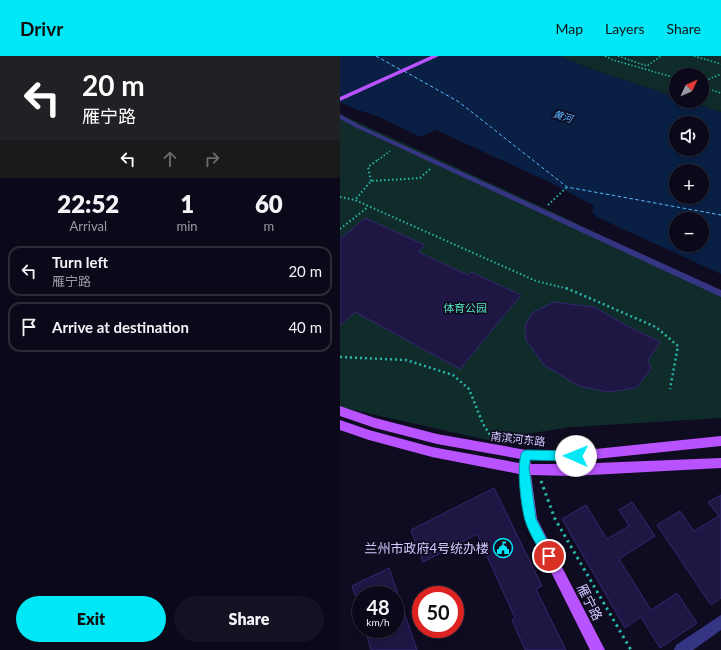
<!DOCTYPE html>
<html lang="en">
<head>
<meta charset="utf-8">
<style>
  :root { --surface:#0b0919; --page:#141222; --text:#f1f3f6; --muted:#9a9aa2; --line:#2b2a38; --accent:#00e7f7 }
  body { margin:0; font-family:Lato,"Noto Sans SC",sans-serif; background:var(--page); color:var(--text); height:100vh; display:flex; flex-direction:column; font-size:15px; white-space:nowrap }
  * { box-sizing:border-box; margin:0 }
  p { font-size:13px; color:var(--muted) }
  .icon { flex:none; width:22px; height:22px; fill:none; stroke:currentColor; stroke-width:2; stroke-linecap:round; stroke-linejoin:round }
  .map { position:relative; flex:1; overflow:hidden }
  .panel { display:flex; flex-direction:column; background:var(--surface); width:340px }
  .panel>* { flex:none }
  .banner { background:#202124; color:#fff; overflow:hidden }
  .needle { width:26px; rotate:46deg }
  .fabs { position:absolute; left:329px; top:12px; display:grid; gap:8px }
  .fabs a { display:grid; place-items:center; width:40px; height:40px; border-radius:50%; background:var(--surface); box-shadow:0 2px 6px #0003,0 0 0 1px var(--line); font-size:20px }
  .speed { position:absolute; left:12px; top:530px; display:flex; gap:8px; font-size:20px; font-weight:700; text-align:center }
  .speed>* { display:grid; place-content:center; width:52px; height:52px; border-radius:50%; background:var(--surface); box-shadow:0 2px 6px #0003,0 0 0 1px var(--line); line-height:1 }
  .speed small { font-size:10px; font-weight:400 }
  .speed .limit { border:6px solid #d22; background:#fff; color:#111 }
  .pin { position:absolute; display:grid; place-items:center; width:34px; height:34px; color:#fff; margin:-17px; border:2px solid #fff; border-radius:50%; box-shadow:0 1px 4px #0007 }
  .me { position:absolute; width:44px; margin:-22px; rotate:271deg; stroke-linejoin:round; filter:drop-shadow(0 0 3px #0008) }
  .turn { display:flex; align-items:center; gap:14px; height:84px; padding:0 16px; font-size:18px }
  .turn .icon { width:52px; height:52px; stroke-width:2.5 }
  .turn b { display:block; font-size:28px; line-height:34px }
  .lanes { display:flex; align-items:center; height:38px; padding:0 16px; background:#0003; justify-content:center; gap:20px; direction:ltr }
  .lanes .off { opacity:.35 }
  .eta { display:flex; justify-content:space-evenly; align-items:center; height:68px; text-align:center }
  .eta b { font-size:24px; font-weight:800; line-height:28px }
  .cta { display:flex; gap:8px; margin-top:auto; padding:8px 16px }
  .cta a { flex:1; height:46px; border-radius:24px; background:var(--accent); color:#111; font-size:16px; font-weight:800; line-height:46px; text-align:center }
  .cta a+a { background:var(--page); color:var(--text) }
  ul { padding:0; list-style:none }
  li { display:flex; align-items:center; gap:12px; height:50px; margin:0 8px 6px; padding:0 8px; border:2px solid var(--line); border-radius:12px }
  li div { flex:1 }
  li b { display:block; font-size:15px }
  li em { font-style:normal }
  header { display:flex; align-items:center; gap:24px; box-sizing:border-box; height:56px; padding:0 20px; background:var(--accent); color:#111 }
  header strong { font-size:19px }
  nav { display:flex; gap:22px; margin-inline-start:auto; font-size:14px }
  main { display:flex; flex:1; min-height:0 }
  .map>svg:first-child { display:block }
  .green { fill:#0f2c2a }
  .water { fill:#092044; fill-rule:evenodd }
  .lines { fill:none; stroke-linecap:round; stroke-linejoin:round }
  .ferry { stroke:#5ab8ff; stroke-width:1; stroke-dasharray:3.5 2.5; stroke-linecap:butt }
  .building { fill:#1f1743; stroke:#342870 }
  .path-far3 { stroke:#28b7aa; stroke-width:1.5; stroke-dasharray:1.5 2; stroke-linecap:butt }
  .path-far2 { stroke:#28b7aa; stroke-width:2; stroke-dasharray:1.5 2.5; stroke-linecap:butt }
  .path-far1 { stroke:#28b7aa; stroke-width:2.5; stroke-dasharray:2 3; stroke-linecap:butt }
  .path { stroke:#28b7aa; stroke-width:3; stroke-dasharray:2.5 4; stroke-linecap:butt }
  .minor { fill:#353583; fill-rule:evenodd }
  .major { fill:#b953ff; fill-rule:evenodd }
  .route { fill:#00e7f7; stroke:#0096a1 }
  .labels { text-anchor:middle; stroke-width:3.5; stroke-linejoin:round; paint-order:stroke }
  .far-water-label { font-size:10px; font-style:italic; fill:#5ab8ff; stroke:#0f0c21 }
  .park-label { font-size:11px; fill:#53e4bb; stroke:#0f0c21 }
  .street-label { font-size:11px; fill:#d1ccff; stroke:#0f0c21 }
  .near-poi-label { font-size:13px; fill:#d1ccff; stroke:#0f0c21; text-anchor:end }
  .near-street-label { font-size:13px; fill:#d1ccff; stroke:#0f0c21 }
</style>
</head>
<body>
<header>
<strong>Drivr</strong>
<nav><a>Map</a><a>Layers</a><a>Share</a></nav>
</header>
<main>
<section class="panel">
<div class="banner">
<div class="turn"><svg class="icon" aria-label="left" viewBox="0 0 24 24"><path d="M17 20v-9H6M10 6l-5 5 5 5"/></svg><div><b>20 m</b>雁宁路</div></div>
<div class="lanes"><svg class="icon" aria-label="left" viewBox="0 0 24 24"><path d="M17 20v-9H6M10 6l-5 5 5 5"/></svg><svg class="icon off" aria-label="ahead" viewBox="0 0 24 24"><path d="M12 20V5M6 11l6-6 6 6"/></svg><svg class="icon off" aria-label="right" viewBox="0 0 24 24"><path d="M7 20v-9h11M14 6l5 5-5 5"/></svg></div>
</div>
<div class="eta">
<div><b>22:52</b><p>Arrival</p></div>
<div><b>1</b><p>min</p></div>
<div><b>60</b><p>m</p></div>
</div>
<ul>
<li><svg class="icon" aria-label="left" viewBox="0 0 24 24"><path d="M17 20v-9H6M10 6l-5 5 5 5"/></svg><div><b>Turn left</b><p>雁宁路</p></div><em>20 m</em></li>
<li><svg class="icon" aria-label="arrive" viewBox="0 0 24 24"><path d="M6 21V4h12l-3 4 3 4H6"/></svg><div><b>Arrive at destination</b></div><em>40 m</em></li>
</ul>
<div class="cta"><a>Exit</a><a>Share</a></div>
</section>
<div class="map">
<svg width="381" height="594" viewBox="0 0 381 594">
  <rect width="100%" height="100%" fill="#0f0c21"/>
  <!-- green -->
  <g class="green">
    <polygon points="219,0 381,0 381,56 347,45 362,45 362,19 336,19 336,41 257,15"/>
    <polygon points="0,58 217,158 381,237 381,362 232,371 147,384 0,351"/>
  </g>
  <!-- water -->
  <path class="water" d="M0,0H219L257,15L336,41V45H347L381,56V218L257,161L252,156L254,151L251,148L207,125L96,74L81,81L37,60L15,53L0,46ZM336,67H362V93H336ZM336,115H362V141H336ZM336,163H362V189H336Z"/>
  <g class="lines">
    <!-- ferry -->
    <g class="ferry">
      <polyline points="36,0 61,14"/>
      <polyline points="64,15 119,46 227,131 381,159"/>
    </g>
  </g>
  <!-- building -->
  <g class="building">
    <polygon points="25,162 85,189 78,196 128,219 131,216 181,239 120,313 15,256 0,270 0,183"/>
    <polygon points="214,246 254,251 291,272 320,286 308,304 311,313 296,332 268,336 239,330 204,309 186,284 185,270 192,257"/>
    <polygon points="154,432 202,530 196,533 226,594 185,594 172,564 175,562 137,478 83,506 71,474"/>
    <polygon points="381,439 381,542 371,549 317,469 340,455 354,475 379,460 368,446"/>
    <polygon points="292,446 315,480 279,503 311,554 337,537 357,567 320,592 301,561 285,572 222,463 246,449 267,483 289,470 279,454"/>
    <polygon points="49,512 57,535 77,594 31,594 25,573 55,573 55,539 15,539 12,530"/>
  </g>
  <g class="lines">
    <!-- path-far3 -->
    <g class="path-far3">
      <polyline points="265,0 273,4 336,22"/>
      <polyline points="278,0 307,10 321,0"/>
      <polyline points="354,0 381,8"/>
      <polyline points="362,26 381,18"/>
      <polyline points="362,31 381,37"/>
      <polyline points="38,104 50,95"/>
    </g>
    <!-- path-far2 -->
    <g class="path-far2">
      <polyline points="90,113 80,122 31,125 15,144 196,225 229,233"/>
      <polyline points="31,125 28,111 39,103"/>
      <polyline points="0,141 15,144"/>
      <polyline points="208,149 227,131"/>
      <polyline points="0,173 28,151"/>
    </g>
    <!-- path-far1 -->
    <g class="path-far1">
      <polyline points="226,232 316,271 338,290 330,333"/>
      <polyline points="0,301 66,304 113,319 129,333 143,368 152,382"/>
    </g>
    <!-- path -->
    <polyline class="path" points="201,425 215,463 291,594"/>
    <!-- minor -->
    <g class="minor">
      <polygon points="0,58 19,69 381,234 381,241 15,71 0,63"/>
      <polygon points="381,559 381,574 353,594 334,594 336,589"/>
    </g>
    <!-- major -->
    <g class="major">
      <polygon points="91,0 99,0 0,45 0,41"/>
      <polygon points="0,350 35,362 97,378 186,394 236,395 381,380 381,390 236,405 190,404 191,408 232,408 381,402 381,412 232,420 191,419 197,463 265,594 250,594 185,464 179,418 92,401 29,384 0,374 0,364 29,374 92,391 179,407 181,403 97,388 35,372 0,360"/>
    </g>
  </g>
  <!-- route -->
  <path class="route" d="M186,394L236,395L240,396L241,400L240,403L236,405L190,404L189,412L196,463L215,500L213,504L209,506L205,504C199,492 189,478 185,464C181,450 176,409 182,396Z"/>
  <!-- icons -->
  <defs>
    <symbol id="civic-ring" viewBox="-11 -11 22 22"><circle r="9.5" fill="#0f0c21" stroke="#00e7f7" stroke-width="1.5"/><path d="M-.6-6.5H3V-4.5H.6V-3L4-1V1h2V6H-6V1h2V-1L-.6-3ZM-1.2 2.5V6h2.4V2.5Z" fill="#00e7f7"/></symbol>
  </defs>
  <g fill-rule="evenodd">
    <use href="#civic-ring" x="152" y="481" width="22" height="22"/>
  </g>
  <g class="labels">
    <!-- far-water labels -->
    <g class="far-water-label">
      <text transform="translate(223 60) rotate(17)" y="4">黄河</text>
    </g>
    <!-- park labels -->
    <g class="park-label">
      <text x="125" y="256">体育公园</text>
    </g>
    <!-- street labels -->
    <g class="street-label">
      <text transform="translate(178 383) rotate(6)" y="4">南滨河东路</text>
    </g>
    <!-- near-poi labels -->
    <g class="near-poi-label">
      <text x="149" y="497">兰州市政府4号统办楼</text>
    </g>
    <!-- near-street labels -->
    <g class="near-street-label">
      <text transform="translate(250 546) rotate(63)" y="5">雁宁路</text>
    </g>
  </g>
</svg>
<div class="fabs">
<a><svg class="needle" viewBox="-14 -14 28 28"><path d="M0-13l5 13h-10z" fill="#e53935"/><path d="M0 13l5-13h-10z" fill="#9a9aa2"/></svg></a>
<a><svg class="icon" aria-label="sound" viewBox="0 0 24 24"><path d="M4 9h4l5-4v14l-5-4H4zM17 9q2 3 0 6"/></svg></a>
<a>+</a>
<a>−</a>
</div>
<div class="speed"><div>48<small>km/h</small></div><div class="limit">50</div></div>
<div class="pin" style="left:209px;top:500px;background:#d93025"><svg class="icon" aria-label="arrive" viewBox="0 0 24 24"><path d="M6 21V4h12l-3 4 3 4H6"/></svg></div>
<svg class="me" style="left:236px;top:400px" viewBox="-20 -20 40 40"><circle r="19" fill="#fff"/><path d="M0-13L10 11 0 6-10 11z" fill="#00e7f7"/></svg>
</div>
</main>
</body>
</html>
